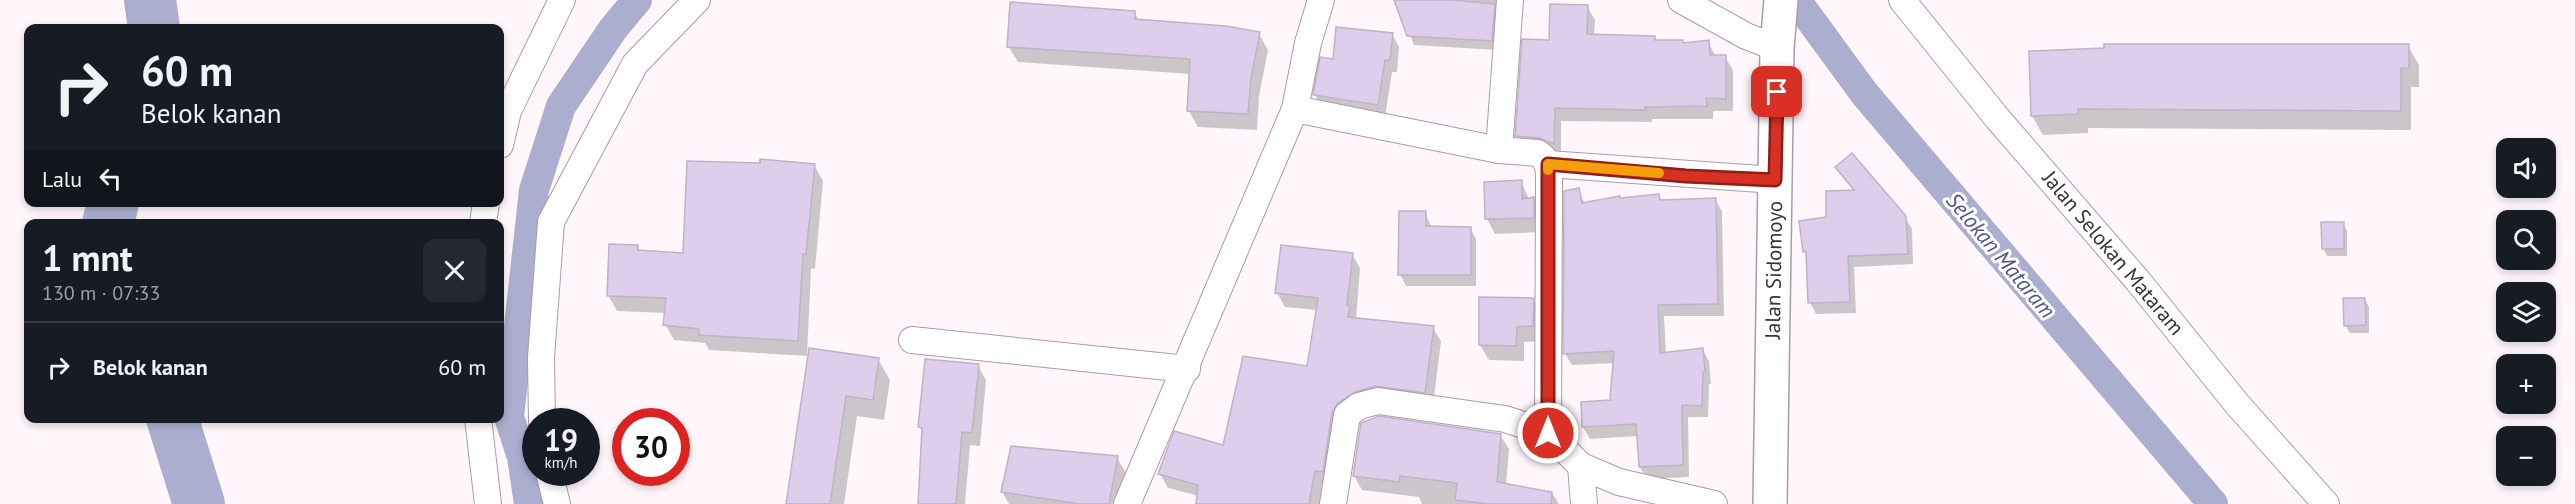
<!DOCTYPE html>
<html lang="id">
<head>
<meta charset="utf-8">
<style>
  :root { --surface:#171b24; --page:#242831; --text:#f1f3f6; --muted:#9ea1a6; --line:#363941 }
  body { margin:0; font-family:"PT Sans",sans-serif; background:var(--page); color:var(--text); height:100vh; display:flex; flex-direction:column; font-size:22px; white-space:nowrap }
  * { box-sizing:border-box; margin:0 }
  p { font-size:20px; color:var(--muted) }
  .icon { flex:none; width:33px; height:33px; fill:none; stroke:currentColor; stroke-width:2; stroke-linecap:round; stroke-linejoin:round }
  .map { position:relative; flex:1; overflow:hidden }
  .panel { position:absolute; left:24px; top:219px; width:480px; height:204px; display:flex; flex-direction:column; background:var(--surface); border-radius:12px; box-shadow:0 3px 9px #0003 }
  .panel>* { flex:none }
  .top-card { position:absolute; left:24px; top:24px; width:480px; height:183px; border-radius:12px; box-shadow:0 3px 9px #0003; background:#171b24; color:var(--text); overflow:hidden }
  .controls { position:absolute; left:2496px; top:138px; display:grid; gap:12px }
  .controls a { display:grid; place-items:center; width:60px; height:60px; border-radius:12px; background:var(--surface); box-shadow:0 3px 9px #0003; font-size:30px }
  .speed { position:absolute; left:522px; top:408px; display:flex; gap:12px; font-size:30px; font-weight:700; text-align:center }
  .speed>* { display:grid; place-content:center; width:78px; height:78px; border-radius:50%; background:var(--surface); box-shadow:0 3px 9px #0003; line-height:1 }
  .speed small { font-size:15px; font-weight:400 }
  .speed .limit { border:9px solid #d22; background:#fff; color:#111 }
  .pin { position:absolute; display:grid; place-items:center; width:51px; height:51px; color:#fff; margin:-26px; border-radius:12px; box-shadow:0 3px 9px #0006 }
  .me { position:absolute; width:66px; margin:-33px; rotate:0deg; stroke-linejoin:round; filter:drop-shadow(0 0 4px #0008) }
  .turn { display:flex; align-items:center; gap:21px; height:126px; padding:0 18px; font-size:27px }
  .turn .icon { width:78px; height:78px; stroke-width:2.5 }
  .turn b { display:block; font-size:42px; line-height:51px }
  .then { display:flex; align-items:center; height:57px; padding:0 18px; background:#0003; gap:12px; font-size:22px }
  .round { display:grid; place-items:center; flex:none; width:63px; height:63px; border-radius:12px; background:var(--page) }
  .overview { display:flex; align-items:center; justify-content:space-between; height:102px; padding:0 18px }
  h1 { font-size:36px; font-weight:700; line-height:45px }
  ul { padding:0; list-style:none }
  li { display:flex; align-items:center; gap:18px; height:90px; padding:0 18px; border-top:2px solid var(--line) }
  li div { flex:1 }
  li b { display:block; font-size:22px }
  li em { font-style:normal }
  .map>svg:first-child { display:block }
  .shadow { fill:#0003 }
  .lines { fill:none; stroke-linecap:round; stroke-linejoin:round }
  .canal { stroke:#abaece; stroke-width:30 }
  .river { stroke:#abaece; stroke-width:52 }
  .building { fill:#decdeb; stroke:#bdb4c5; stroke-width:1.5 }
  .minor-casing { stroke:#ac9aa5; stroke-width:28 }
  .secondary-casing { stroke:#ac9aa5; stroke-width:36 }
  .minor { stroke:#fff; stroke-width:26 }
  .secondary { stroke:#fff; stroke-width:33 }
  .route-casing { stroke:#8d1f18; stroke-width:15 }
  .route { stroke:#d93025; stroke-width:10 }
  .slow { stroke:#f59e0b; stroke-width:10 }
  .labels { text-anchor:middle; stroke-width:6; stroke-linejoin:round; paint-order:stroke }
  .street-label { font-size:21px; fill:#393236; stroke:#fff }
  .water-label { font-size:22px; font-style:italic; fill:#505281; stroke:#fff }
</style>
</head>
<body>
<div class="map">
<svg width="2575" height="504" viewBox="0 0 2575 504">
  <rect width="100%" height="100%" fill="#fff7fc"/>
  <!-- shadow -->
  <g class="shadow">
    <polygon points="1396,0 1504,0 1497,50 1414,45"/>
    <polygon points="1587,6 1595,20 1594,35 1654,37 1656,41 1683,44 1708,42 1716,57 1725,57 1733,70 1733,111 1713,111 1713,119 1652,119 1652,122 1561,121 1561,156 1524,149 1517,136 1550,41"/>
    <polygon points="1135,13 1139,21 1259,34 1268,50 1259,96 1257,130 1198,127 1189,111 1191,74 1018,62 1008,46"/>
    <polygon points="1392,34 1399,47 1397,72 1392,72 1385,117 1322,107 1315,95 1334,61"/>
    <polygon points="2408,46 2419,65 2419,87 2411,87 2411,130 2088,128 2088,133 2043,135 2032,116"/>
    <polygon points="814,165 823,181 815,269 811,268 807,356 709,350 705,343 674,340 665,324 666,313 617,311 608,295 637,247 640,251 684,255"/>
    <polygon points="1837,168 1905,217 1912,229 1913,264 1854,267 1856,313 1816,314 1810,302 1808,258 1804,251 1828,218 1854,191"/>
    <polygon points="1521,181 1529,199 1533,198 1542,213 1542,232 1495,234 1487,219 1485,183"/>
    <polygon points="1578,189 1585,204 1659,196 1662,201 1715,199 1722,211 1724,316 1664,316 1666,354 1702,349 1709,361 1711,384 1709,384 1708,417 1688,417 1689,477 1647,479 1640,467 1638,436 1590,439 1583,427 1611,402 1615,363 1572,365 1565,354"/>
    <polygon points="1425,213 1432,228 1470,228 1476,239 1476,286 1406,286 1400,274"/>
    <polygon points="2343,223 2347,231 2347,256 2327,256 2323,248"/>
    <polygon points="1352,254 1360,268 1356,319 1433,328 1441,341 1433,406 1363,405 1330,485 1322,484 1319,504 1198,504 1199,496 1168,488 1160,474 1225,447 1308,368 1317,310 1285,307 1277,293"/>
    <polygon points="2365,299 2369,307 2369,333 2350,333 2345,325"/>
    <polygon points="1533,300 1541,315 1541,341 1524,342 1524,361 1489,360 1480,345"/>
    <polygon points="810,350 878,359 890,380 884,420 857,416 844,504 787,504"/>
    <polygon points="978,366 986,380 980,446 970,445 965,504 920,504 924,434 920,427"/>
    <polygon points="1500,435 1509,449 1506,485 1552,493 1559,504 1422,504 1419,497 1362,490 1354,476"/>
    <polygon points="1117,458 1126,473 1120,504 1009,504 1002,492"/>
  </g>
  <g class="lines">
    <!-- canal -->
    <g class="canal">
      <polyline points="1796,0 1864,93 2213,504"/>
      <polyline points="529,504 522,457 509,417 534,190 561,106 613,29 637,0"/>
    </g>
    <!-- river -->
    <g class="river">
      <polyline points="150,0 154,28"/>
      <polyline points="108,224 113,202"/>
      <polyline points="172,418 199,504"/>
    </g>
  </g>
  <!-- building -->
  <g class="building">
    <polygon points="1394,0 1453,0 1495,4 1492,41 1407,36"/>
    <polygon points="1010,2 1135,11 1135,19 1226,26 1260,32 1251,79 1248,114 1187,111 1190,59 1007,47"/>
    <polygon points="1550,4 1588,5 1587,34 1655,36 1655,40 1683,40 1683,43 1709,40 1710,55 1726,55 1726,99 1706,98 1707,106 1645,107 1645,110 1555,108 1554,144 1539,138 1515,136 1522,39 1549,40"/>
    <polygon points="1336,27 1393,33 1390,60 1385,60 1378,105 1313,95 1320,57 1333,59"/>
    <polygon points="2104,44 2409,44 2409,68 2401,68 2401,111 2078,109 2078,114 2031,116 2029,51 2104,48"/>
    <polygon points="1852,153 1906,216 1908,254 1848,256 1850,302 1808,303 1806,251 1803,252 1799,221 1826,217 1826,191 1854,190 1835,167"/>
    <polygon points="760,159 815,164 806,254 803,254 798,341 699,335 699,329 663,325 666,298 607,296 609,244 638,245 638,250 683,253 687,161 760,163"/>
    <polygon points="1522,180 1522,199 1534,197 1534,218 1485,219 1484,182"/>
    <polygon points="1579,188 1582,203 1620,196 1620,198 1659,194 1660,200 1716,198 1718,304 1658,305 1660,353 1703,348 1705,372 1703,372 1702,406 1682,405 1683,465 1639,467 1636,424 1582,427 1581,402 1610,400 1614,351 1563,354 1564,191"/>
    <polygon points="1399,211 1426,211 1426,226 1471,227 1471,275 1398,275"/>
    <polygon points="2321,222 2344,222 2344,249 2322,249"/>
    <polygon points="1281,245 1353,253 1347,305 1350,306 1348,317 1434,326 1425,393 1375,386 1355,392 1338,403 1332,413 1323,472 1315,471 1309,504 1196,504 1198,485 1158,474 1174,431 1223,445 1243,356 1307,366 1318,298 1275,293"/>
    <polygon points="1479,297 1534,298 1533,326 1517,327 1516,346 1479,345"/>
    <polygon points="2343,298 2365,298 2366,325 2344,326"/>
    <polygon points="809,348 879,358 873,400 846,396 830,504 786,504"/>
    <polygon points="925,359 979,364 972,433 962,432 956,504 918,504 922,428 918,427"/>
    <polygon points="1379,416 1501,434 1497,482 1552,492 1551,504 1489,504 1455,500 1457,483 1400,476 1399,482 1353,476 1361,423"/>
    <polygon points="1011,446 1118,456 1109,504 1080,504 1001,492"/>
  </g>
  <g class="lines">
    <defs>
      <g id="minor">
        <polyline points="1681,0 1746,36 1777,48"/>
        <polyline points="1902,0 1998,119 2138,281 2237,404 2326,504"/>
        <path d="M1295,109L1499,150L1538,153C1550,161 1549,171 1549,184L1548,433"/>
        <polyline points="500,145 508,111 562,0"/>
        <polyline points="1499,150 1510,0"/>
        <polyline points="1548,164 1775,180"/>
        <polyline points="483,224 486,202"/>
        <polyline points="912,340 1187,369"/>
        <polyline points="478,418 488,504"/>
        <polyline points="542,422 541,358 551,222 635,64 697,0"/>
        <polyline points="1581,466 1584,504"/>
        <polyline points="549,472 557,504"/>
        <polyline points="1127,504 1295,109 1308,43 1321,0"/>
        <polyline points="1333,504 1347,415 1359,406 1378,401 1505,419 1548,433 1581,466 1619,482 1714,504"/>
      </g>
      <polyline id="secondary" points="1770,504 1777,48 1781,0"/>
    </defs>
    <!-- minor casing -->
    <use href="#minor" class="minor-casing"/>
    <!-- secondary casing -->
    <use href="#secondary" class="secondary-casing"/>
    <!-- minor -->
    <use href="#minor" class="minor"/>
    <!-- secondary -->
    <use href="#secondary" class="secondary"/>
  </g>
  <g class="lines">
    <defs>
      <polyline id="route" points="1548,433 1548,164 1686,176 1775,180 1777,92"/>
    </defs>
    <!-- route casing -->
    <use href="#route" class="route-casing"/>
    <!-- route -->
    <use href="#route" class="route"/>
    <!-- slow -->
    <polyline class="slow" points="1548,170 1548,164 1659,173"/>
  </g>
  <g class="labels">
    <!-- street labels -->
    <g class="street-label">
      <text transform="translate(2113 253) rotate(50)" y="7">Jalan Selokan Mataram</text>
      <text transform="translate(1774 270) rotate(-89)" y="7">Jalan Sidomoyo</text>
    </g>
    <!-- water labels -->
    <g class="water-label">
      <text transform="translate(2001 255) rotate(50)" y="8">Selokan Mataram</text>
    </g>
  </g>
</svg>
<div class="controls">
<a><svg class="icon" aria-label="sound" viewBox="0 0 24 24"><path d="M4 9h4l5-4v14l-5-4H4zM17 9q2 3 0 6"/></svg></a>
<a><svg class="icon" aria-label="search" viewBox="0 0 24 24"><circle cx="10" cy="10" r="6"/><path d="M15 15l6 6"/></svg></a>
<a><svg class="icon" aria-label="layers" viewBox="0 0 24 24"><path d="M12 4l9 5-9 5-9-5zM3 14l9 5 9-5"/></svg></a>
<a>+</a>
<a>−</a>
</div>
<div class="speed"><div>19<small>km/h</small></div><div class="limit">30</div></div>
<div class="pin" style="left:1777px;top:92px;background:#d93025"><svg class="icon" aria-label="arrive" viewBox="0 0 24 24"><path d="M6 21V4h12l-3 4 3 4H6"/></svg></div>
<svg class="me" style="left:1548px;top:433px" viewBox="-20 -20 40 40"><circle r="17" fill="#d93025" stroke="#fff" stroke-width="3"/><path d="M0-11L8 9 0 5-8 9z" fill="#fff"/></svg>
<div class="top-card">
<div class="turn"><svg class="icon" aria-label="right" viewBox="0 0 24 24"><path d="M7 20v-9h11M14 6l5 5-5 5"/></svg><div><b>60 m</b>Belok kanan</div></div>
<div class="then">Lalu<svg class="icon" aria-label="left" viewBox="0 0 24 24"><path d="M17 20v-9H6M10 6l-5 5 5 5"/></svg></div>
</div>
<section class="panel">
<div class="overview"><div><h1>1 mnt</h1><p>130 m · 07:33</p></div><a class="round"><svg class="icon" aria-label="close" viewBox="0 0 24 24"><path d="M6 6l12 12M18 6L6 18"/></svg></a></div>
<ul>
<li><svg class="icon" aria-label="right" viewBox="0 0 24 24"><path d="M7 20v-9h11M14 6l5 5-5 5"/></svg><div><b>Belok kanan</b></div><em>60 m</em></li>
</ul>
</section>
</div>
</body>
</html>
